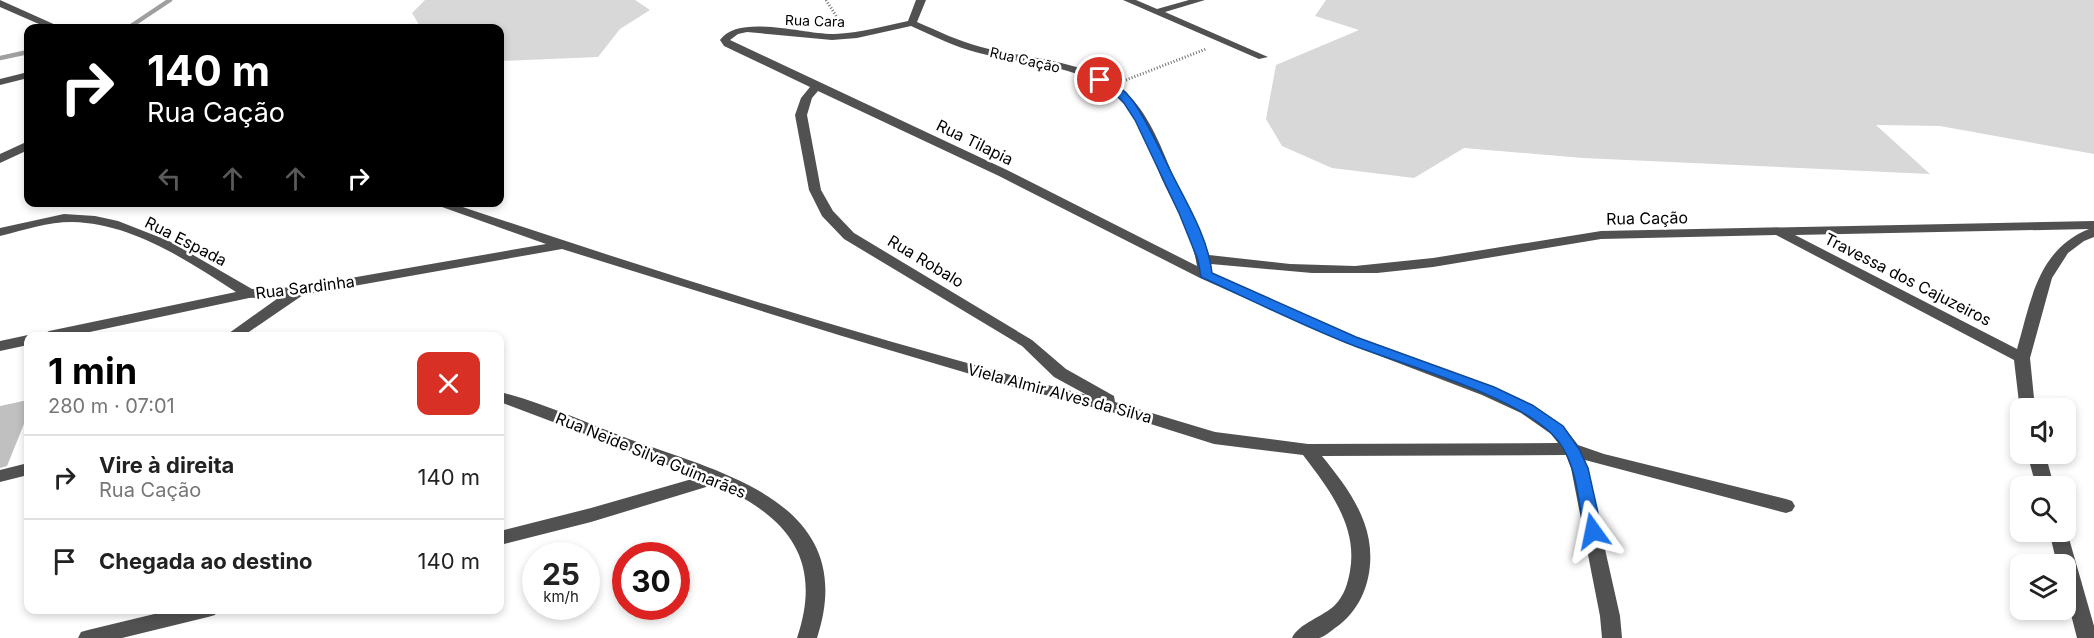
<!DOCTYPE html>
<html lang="pt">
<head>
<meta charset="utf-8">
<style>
  :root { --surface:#fff; --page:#f6f6f6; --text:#222; --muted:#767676; --line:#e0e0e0; --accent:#000 }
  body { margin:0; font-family:Inter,sans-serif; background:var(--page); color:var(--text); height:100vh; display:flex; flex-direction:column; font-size:22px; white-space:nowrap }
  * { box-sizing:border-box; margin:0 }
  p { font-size:20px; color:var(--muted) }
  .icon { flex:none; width:33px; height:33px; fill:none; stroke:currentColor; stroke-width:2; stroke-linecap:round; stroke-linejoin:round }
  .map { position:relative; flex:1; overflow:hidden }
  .drawer { position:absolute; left:24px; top:332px; width:480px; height:282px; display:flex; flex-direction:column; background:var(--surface); border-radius:12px; box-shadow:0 3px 9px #0003 }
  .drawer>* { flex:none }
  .guide { position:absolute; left:24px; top:24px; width:480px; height:183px; border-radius:12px; box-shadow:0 3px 9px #0003; background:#000; color:#fff; overflow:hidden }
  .tools { position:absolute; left:2010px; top:398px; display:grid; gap:12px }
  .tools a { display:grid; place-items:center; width:66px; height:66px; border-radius:12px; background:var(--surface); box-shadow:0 3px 9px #0003; font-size:30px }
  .speed { position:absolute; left:522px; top:542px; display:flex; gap:12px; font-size:30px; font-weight:700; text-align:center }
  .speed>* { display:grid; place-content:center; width:78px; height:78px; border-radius:50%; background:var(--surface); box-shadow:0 3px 9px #0003; line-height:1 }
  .speed small { font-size:15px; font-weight:400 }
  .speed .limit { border:9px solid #d22; background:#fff; color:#111 }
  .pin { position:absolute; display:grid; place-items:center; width:51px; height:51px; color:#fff; margin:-26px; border:3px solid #fff; border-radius:50%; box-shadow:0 2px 6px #0007 }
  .me { position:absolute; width:66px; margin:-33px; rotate:348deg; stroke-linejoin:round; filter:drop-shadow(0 0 4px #0008) }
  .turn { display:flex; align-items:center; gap:21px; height:126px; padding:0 24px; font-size:27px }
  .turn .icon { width:78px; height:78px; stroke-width:2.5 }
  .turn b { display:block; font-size:42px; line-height:51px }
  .lanes { display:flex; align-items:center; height:57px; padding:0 24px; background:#0003; justify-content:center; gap:30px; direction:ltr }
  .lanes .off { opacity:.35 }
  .round { display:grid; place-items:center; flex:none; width:63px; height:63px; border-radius:12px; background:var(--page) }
  .overview { display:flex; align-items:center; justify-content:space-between; height:102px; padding:0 24px }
  h1 { font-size:36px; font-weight:700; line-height:45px; color:var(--accent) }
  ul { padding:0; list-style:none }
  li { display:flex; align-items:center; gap:18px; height:84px; padding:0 24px; border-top:2px solid var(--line) }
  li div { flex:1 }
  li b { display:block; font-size:22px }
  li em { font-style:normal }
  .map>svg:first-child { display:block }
  .green { fill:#d8d8d8 }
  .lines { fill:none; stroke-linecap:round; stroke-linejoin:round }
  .stream { stroke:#9f9f9f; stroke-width:4.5 }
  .building { fill:#c0c0c0 }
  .path { stroke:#737373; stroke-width:3; stroke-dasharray:1 2; stroke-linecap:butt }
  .minor { fill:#515151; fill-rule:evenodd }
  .route { fill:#1a73e8; stroke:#114b97; stroke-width:1.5 }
  .labels { text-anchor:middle; stroke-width:5; stroke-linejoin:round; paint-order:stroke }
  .far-street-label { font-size:14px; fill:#000; stroke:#fff }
  .street-label { font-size:16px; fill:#000; stroke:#fff }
</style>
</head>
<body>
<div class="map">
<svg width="2094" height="638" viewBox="0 0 2094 638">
  <rect width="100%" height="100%" fill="#fff"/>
  <!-- green -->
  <g class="green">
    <polygon points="425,0 635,0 650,10 620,29 598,57 500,61 500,28 421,28 412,13"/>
    <polygon points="1326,0 2094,0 2094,154 1940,126 1876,125 1930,174 1583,158 1464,148 1414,178 1332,168 1282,146 1266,119 1276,65 1359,30 1315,16"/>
  </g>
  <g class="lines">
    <!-- stream -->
    <g class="stream">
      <polyline points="128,28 170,0"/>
      <polyline points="0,58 28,52"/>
    </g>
  </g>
  <!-- building -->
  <polygon class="building" points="28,400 28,414 7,466 0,468 0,406"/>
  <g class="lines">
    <!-- path -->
    <g class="path">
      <polyline points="826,0 840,22"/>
      <polyline points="1126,80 1206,49"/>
    </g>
    <!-- minor -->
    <g class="minor">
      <polygon points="0,0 58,26 60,28 48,28 0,7"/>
      <path d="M916,0H926L917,22C938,31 958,41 981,47C1030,60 1092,59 1130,97C1151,118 1162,150 1174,177C1186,203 1201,227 1209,255L1290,264L1355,266L1433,258L1601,231L2094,221V237L2084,241L2068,253L2052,278L2030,358L2035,408H2020V411L2014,360L1776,235L1601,239L1433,267L1377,273H1312L1211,264L1210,272L1356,337L1494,387L1533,405L1563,426L1578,445L1604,454L1786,499L1792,501L1795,506L1792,511L1786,513L1585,460L1620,616L1622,638H1602L1600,616L1571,468L1566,455L1322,456C1338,476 1355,497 1364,522C1378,559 1369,605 1335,628C1331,631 1324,637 1319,638C1311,638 1300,638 1292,638C1299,623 1323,617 1335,605C1344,596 1348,583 1350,571C1358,526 1329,489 1303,455L1214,444L1119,414L1014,387L842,336L562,249L303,295L243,336H225L281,296L249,298L71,336H41L49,331L236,292C188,261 132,223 72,222C48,222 24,230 0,236V228L64,214L95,216L118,221L169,241L252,289L299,287L546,244L428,202H448C659,273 872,340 1087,395L1054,377L1022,346L844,239L822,216L809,190L795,115L801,98L810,87L724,46L720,40C739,13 805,35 835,34C860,33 884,26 908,21ZM911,26C933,36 955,47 979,53C1026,65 1089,64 1124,104C1142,124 1151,152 1161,177C1174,206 1192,234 1197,266L1007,170L730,40L738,34L747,32L832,40L857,38ZM818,91L999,176L1200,278L1346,343L1482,395L1521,413L1551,434L1558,443L1308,444L1215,432L1115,402L1114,396L1066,369L1032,340L854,233L833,211L821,190L807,115L812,98ZM2089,229C2037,250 2031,301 2017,349L1795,235Z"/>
      <polygon points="1123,0 1136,0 1157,9 1189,0 1205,0 1165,12 1268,57 1259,59"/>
      <polygon points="28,72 28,78 0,85 0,79"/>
      <polygon points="24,143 28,143 28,150 0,163 0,154"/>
      <polygon points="28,335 31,336 28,336 28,345 0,351 0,341"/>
      <path d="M500,392C544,403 586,423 629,439C722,473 861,503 817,638H797C824,558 786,516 716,484L591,522L500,545V531L591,508L699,477L500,402Z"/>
      <polygon points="2027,453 2045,453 2054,486 2036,486"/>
      <polygon points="28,463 28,475 0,482 0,470"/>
      <polygon points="2066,528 2094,626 2094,638 2077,638 2066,595 2066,564 2057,564 2049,531 2066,531"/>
      <polygon points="175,609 218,609 215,615 208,617 122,638 78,638 81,632 88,630"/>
    </g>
  </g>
  <!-- route -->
  <path class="route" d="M1100,77C1113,81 1125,90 1133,101C1147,121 1157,144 1168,166C1184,199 1208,236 1212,273L1356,337L1494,387L1532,405L1563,426L1579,449L1588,468L1602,531L1599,536L1593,538L1587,536L1584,531C1578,499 1577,457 1551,433C1507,392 1405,366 1347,343C1297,323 1249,299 1201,277L1198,260L1179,213L1135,120L1124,103L1108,87L1095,80Z"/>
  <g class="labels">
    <!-- far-street labels -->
    <g class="far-street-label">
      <text transform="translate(815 21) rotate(2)" y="5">Rua Cara</text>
      <text transform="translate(1025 60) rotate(13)" y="5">Rua Cação</text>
    </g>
    <!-- street labels -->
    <g class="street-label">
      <text transform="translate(975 142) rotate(26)" y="6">Rua Tilapia</text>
      <text transform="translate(1647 218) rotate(-1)" y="6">Rua Cação</text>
      <text transform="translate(186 241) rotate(27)" y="6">Rua Espada</text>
      <text transform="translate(926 261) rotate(31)" y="6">Rua Robalo</text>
      <text transform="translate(1908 279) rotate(27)" y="6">Travessa dos Cajuzeiros</text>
      <text transform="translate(305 287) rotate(-7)" y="6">Rua Sardinha</text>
      <text transform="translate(1060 393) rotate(15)" y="6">Viela Almir Alves da Silva</text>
      <text transform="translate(651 455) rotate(22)" y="6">Rua Neide Silva Guimarães</text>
    </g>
  </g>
</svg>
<div class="tools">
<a><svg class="icon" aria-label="sound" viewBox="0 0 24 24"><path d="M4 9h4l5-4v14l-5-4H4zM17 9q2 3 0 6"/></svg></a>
<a><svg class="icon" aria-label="search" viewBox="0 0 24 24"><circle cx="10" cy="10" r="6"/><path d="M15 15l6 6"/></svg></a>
<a><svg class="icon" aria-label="layers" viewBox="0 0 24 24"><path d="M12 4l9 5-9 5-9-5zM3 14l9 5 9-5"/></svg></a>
</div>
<div class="speed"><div>25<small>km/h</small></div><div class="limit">30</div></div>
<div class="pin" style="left:1100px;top:80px;background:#d93025"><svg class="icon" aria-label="arrive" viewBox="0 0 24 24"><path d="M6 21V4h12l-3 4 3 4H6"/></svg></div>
<svg class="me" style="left:1593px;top:531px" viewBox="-20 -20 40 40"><path d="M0-17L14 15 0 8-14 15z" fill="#1a73e8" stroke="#fff" stroke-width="4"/></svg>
<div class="guide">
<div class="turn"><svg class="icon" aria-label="right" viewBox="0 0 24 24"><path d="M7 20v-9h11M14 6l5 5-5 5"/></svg><div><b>140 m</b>Rua Cação</div></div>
<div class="lanes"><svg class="icon off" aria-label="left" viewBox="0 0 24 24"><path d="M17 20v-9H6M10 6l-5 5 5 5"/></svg><svg class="icon off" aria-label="ahead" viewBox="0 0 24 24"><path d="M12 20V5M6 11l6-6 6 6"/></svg><svg class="icon off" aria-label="ahead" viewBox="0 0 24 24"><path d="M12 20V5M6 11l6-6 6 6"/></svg><svg class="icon" aria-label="right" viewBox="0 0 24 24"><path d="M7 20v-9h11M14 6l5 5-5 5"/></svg></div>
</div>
<section class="drawer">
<div class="overview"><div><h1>1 min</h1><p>280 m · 07:01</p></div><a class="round" style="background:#d93025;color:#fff"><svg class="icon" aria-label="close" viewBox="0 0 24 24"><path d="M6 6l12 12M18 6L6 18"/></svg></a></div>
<ul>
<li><svg class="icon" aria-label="right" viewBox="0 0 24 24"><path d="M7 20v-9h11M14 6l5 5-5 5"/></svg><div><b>Vire à direita</b><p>Rua Cação</p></div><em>140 m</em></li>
<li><svg class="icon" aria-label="arrive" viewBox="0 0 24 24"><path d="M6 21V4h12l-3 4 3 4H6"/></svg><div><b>Chegada ao destino</b></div><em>140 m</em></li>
</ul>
</section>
</div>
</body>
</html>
